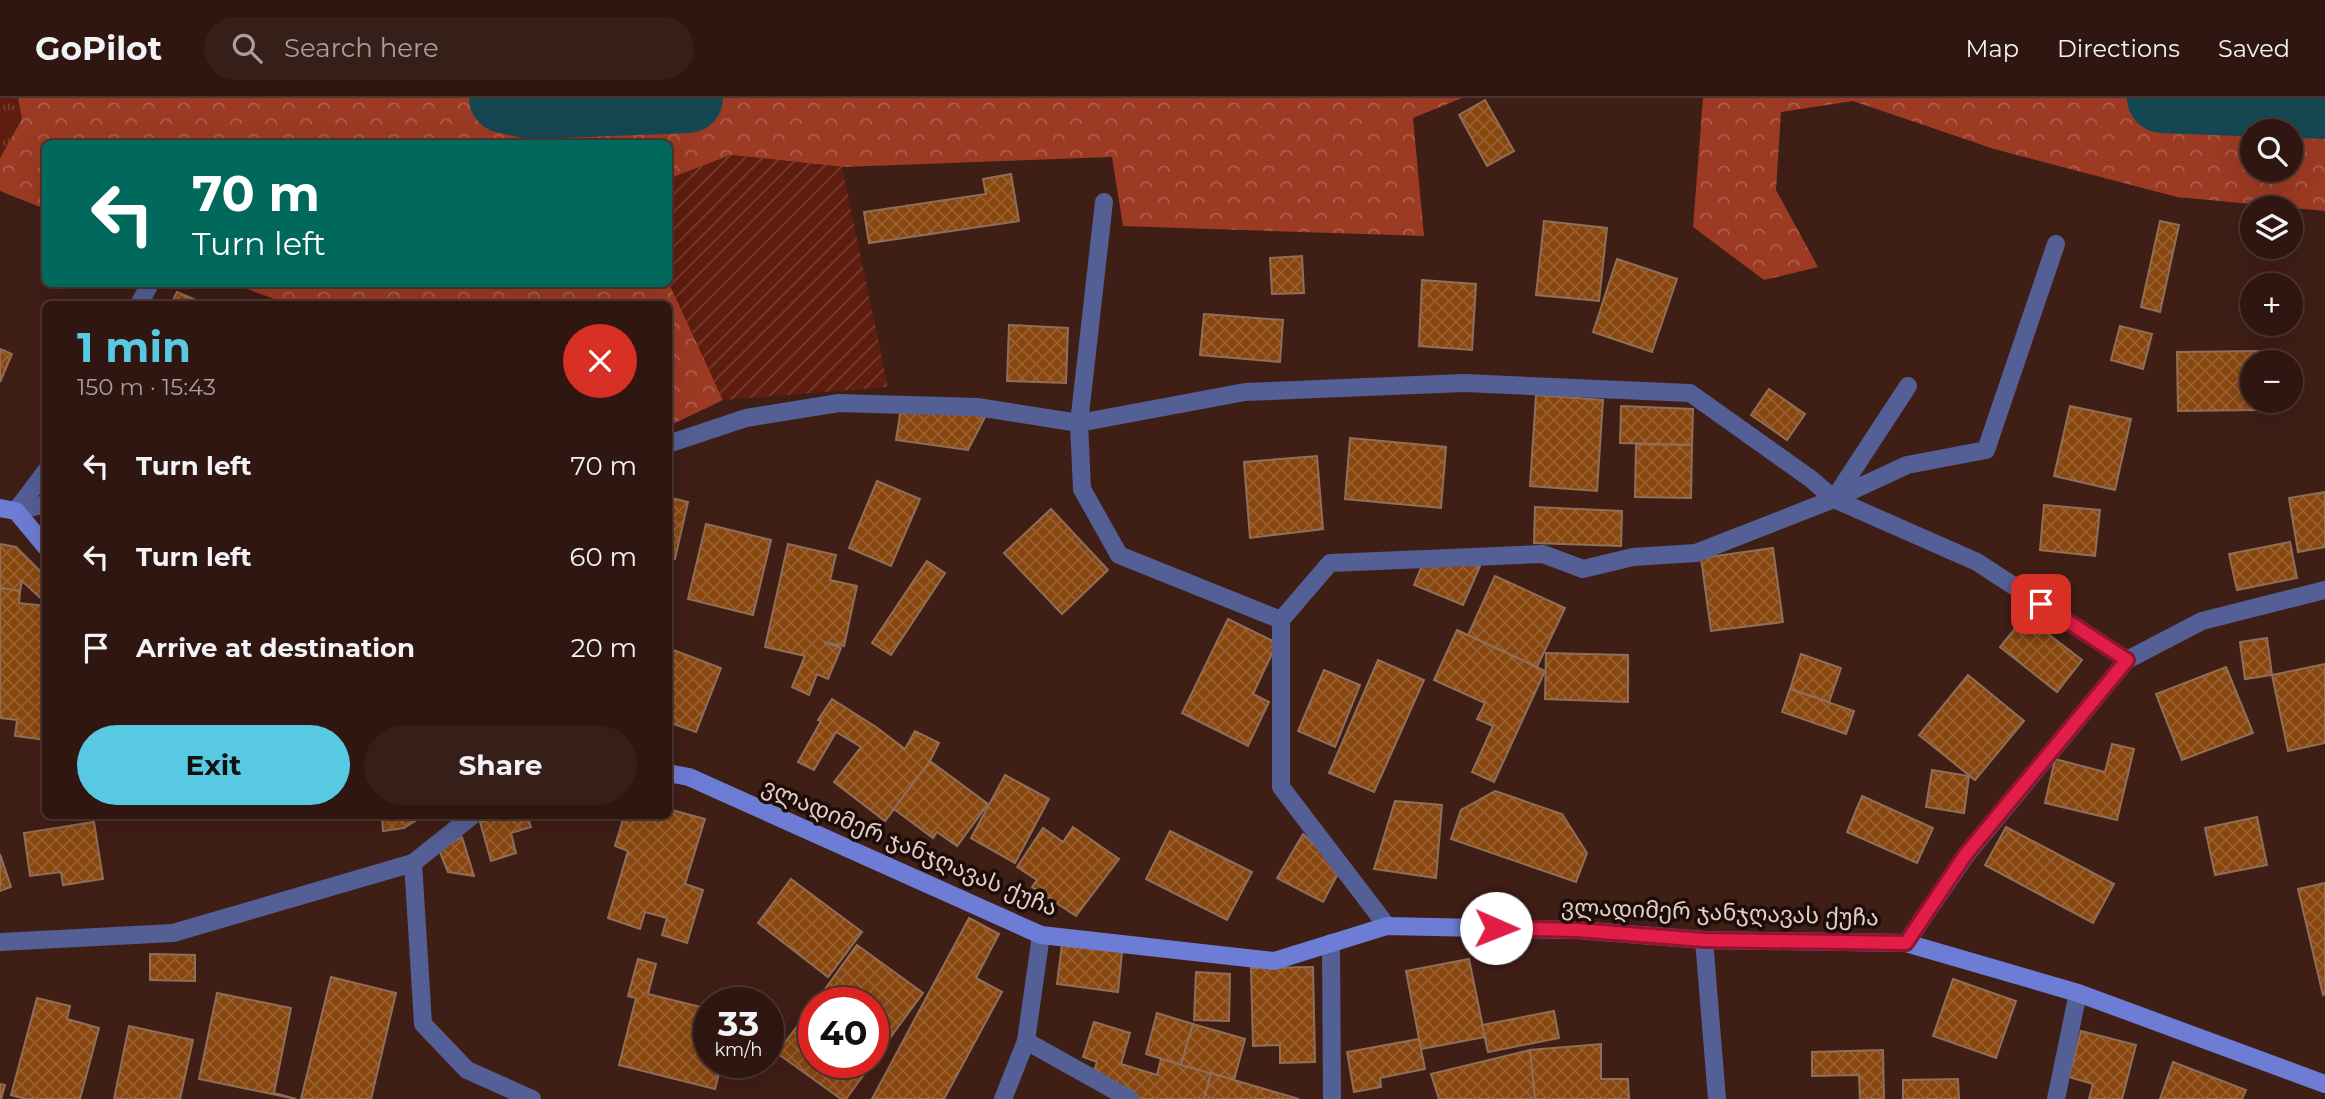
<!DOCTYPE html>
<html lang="en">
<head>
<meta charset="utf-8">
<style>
  :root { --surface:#2f1610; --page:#371f19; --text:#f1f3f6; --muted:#a79f9f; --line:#4a3530; --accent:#57c9e2 }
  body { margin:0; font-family:Montserrat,"Noto Sans Georgian",sans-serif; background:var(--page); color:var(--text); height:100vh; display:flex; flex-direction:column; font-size:26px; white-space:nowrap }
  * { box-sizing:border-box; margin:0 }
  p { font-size:23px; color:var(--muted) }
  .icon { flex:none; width:38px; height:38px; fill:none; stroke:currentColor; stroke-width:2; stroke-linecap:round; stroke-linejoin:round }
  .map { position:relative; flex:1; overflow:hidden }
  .details { position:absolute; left:42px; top:203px; width:630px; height:518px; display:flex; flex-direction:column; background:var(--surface); border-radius:10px; box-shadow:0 7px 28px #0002,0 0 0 2px var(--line) }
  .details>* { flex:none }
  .banner { position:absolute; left:42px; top:42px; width:630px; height:147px; border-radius:10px; box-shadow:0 7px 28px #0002,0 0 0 2px var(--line); background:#00695c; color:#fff; overflow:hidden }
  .tools { position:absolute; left:2240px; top:21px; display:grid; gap:14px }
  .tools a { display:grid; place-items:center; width:63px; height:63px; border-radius:50%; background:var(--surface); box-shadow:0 7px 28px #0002,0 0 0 2px var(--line); font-size:35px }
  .speed { position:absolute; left:693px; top:889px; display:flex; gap:14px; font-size:35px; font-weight:700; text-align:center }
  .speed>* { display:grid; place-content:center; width:91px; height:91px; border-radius:50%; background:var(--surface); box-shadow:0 7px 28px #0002,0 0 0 2px var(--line); line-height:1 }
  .speed small { font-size:18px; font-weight:400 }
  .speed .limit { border:10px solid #d22; background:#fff; color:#111 }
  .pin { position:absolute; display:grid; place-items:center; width:60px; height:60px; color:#fff; margin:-30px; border-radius:14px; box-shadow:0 4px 10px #0006 }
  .me { position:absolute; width:77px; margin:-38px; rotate:91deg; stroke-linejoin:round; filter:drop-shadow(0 0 5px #0008) }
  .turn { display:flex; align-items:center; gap:24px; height:147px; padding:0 35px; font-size:32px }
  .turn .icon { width:91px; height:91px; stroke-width:2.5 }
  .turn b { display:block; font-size:49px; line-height:60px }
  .round { display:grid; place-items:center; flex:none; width:74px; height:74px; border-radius:37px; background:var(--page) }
  .summary { display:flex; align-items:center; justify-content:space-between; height:119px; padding:0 35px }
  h1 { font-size:42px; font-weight:700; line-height:52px; color:var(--accent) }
  .action { display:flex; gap:14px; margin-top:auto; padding:14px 35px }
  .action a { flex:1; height:80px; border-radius:42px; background:var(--accent); color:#111; font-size:28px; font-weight:700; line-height:80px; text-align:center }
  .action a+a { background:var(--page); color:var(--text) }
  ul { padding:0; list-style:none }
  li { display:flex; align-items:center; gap:21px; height:91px; padding:0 35px }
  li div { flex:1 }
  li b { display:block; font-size:26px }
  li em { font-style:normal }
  header { display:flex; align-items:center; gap:42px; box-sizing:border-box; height:98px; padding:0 35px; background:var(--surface); border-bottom:2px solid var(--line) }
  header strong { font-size:33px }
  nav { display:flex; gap:38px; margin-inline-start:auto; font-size:24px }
  .search { width:490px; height:63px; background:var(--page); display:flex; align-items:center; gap:18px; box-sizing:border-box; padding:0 24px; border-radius:38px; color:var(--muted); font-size:26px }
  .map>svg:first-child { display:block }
  .grass { fill:url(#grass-tufts) }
  .forest { fill:url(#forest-crowns); fill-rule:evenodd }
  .garden { fill:url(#garden-furrows) }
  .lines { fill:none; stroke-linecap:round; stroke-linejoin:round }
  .river { stroke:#154752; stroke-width:70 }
  .building { fill:url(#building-cross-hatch); stroke:#906e58; stroke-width:2 }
  .lane { stroke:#545f96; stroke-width:18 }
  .street { stroke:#545f96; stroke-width:18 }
  .secondary { stroke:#6d7cd4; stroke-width:18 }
  .route-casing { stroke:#92132f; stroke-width:18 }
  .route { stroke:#e11d48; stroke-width:12 }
  .labels { text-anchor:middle; stroke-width:7; stroke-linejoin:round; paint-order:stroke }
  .street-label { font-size:23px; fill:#e4cdc7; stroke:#1c0d09 }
</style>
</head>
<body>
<header>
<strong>GoPilot</strong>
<div class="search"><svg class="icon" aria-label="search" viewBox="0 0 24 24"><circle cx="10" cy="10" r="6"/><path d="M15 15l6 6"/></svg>Search here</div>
<nav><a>Map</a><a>Directions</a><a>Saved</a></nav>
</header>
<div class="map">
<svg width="2325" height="1001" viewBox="0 0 2325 1001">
  <defs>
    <pattern id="grass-tufts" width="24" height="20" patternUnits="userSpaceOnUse" patternTransform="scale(1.75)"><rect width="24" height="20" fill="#5e1d0e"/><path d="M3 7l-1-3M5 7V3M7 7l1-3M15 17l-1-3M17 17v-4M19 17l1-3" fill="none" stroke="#753d30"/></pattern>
    <pattern id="forest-crowns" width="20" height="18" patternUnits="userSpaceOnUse" patternTransform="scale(1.75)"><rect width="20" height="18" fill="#9c3a23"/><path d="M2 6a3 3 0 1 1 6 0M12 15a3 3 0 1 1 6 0" fill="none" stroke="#ae5e4c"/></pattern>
    <pattern id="garden-furrows" width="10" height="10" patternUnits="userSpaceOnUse" patternTransform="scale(1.75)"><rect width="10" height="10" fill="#5e1d0e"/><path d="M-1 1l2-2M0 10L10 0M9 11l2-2" fill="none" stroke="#753d30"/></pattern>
    <pattern id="building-cross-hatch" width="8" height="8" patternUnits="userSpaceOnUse" patternTransform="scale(1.75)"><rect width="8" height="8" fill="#894710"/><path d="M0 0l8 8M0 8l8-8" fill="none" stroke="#9a6031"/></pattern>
  </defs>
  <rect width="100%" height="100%" fill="#3f1e16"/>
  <!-- grass -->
  <polygon class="grass" points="0,0 18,0 22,21 0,60"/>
  <!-- forest -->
  <g class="forest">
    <polygon points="18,0 1462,0 1413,20 1424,138 1123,128 1112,59 842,69 731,57 669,81 668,46 46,46 45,111 0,93 0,60 22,21"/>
    <path d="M1703,0H2325V113L2177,99L1994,51L1853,3L1781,14L1776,92L1818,169L1764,182L1693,129ZM2252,33H2291V72H2252Z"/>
    <polygon points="669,185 723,302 669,328 668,206 288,206 234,186"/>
  </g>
  <!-- garden -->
  <polygon class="garden" points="731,57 842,69 888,289 723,302 669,185 668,81"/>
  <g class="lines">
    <!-- river -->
    <g class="river">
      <polyline points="504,0 531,6 688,0"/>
      <polyline points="2162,0 2325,6"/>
    </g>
  </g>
  <!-- building -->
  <g class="building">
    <polygon points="1485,2 1514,53 1487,68 1459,17"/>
    <polygon points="1011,76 1019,123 869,145 864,114 986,96 983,81"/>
    <polygon points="1544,123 1607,130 1599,203 1536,197"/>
    <polygon points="2160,123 2179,127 2160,214 2141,209"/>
    <polygon points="1302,158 1304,195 1272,196 1270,160"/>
    <polygon points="1617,161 1677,181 1652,254 1593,234"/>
    <polygon points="1422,182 1476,186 1472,252 1419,248"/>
    <polygon points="177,194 205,206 171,206"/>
    <polygon points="1204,216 1283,222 1280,264 1200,257"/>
    <polygon points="1009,227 1068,230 1066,285 1007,283"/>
    <polygon points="2120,228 2152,236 2143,271 2111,262"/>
    <polygon points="0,251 12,256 0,284"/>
    <polygon points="2259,253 2259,264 2252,264 2252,303 2259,303 2260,312 2178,313 2177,254"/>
    <polygon points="1769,291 1805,316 1787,342 1751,317"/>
    <polygon points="1536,297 1603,302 1597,393 1530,388"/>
    <polygon points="1621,308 1693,311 1692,347 1620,345"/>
    <polygon points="2070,308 2131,321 2115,392 2054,378"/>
    <polygon points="901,310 986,317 968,352 896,342"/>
    <polygon points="1350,340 1446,349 1441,410 1345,401"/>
    <polygon points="1636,346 1692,347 1691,400 1635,399"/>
    <polygon points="1317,358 1323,431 1250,440 1244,364"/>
    <polygon points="877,383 920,401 891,468 849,450"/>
    <polygon points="2325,394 2325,449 2298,454 2289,400"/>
    <polygon points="668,399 688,404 675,461 668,460"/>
    <polygon points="2044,407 2100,412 2095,458 2040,452"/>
    <polygon points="1535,409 1622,413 1621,448 1534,445"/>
    <polygon points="1051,411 1108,472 1062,516 1004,455"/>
    <polygon points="706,426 771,442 753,517 688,501"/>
    <polygon points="2290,444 2297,480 2237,492 2229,456"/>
    <polygon points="0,446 16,449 46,479 46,505 22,483 20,493 0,490"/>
    <polygon points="788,446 836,457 830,482 857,488 844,548 824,544 841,550 828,581 817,576 809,597 792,589 805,558 765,549"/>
    <polygon points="1773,450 1783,524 1711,533 1701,460"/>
    <polygon points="927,463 945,475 891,557 872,545"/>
    <polygon points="1424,463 1480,468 1463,507 1414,487"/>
    <polygon points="1495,478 1565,510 1537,569 1468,537"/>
    <polygon points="0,490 20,493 19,505 46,508 46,642 15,638 17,622 0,620"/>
    <polygon points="2025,518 2082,562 2057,594 2000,549"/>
    <polygon points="1228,521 1277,545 1253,596 1269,604 1248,648 1182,615"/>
    <polygon points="1457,532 1545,573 1494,684 1472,674 1493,628 1477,621 1485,605 1434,582"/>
    <polygon points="2267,540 2272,577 2245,581 2240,544"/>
    <polygon points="668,550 721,570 696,634 668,624"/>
    <polygon points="1546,555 1628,557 1628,604 1545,601"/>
    <polygon points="1801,556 1841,570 1829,604 1790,591"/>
    <polygon points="1378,562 1424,582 1374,694 1329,675"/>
    <polygon points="2325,566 2325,645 2288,653 2272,577"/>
    <polygon points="2226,569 2253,635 2182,662 2156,596"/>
    <polygon points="1324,572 1360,587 1335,649 1298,633"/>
    <polygon points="1968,577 2024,623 1975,682 1919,637"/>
    <polygon points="1790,591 1854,613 1846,636 1782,614"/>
    <polygon points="832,601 876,629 905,651 915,633 939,645 930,663 885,723 834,684 861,649 836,634 814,672 798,664 821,623 818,622"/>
    <polygon points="2112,646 2134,651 2117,722 2045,705 2055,661 2105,674"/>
    <polygon points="930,663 988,706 957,748 937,734 933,740 894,711"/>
    <polygon points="1932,672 1969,678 1964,715 1926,709"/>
    <polygon points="1005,677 1049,701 1015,765 971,740"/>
    <polygon points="1495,693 1562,716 1587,755 1576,784 1451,741 1461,712"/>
    <polygon points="1862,698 1933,730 1917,765 1847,734"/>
    <polygon points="1395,703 1442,707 1436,780 1374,771"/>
    <polygon points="668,711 705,721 685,786 703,792 687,845 662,837 667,820 645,814 640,831 608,820 628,753 615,748 624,718 668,718"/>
    <polygon points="142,718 199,718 199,720 143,720"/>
    <polygon points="382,718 423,718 404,730 383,733"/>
    <polygon points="503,718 527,718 531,729 511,735 516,755 491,763 480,724"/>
    <polygon points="2257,719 2267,767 2215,777 2205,730"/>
    <polygon points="94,724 103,781 63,787 61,774 30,778 24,735"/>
    <polygon points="1073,729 1119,761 1076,818 1032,789 1037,782 1017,769 1043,730 1063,744"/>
    <polygon points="2006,729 2114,786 2093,825 1985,767"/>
    <polygon points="1170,733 1252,774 1227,822 1146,781"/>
    <polygon points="1303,736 1340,772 1323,804 1277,780"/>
    <polygon points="462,739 474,778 448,774 439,752"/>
    <polygon points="0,756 11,789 0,793"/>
    <polygon points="791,781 862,834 828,879 758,825"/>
    <polygon points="2325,785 2325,896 2323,897 2298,791"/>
    <polygon points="969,820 999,836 976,880 1002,894 944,1001 872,1001"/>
    <polygon points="1062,846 1122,854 1118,894 1057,886"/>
    <polygon points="857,847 923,895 873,963 873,905 815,905"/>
    <polygon points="150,856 195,857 195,883 150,882"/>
    <polygon points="638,861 656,866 648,896 709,911 709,964 722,964 715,991 619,967 636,900 628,898"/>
    <polygon points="1469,861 1485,939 1421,951 1406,873"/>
    <polygon points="1313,869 1315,964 1280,965 1280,947 1253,948 1251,870"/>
    <polygon points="1196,874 1230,876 1229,923 1194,922"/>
    <polygon points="331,879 396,895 371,1001 301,1001"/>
    <polygon points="1953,881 2016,903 1996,960 1933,938"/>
    <polygon points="217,895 291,910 274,995 296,1001 199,981"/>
    <polygon points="37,900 70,908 67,921 99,930 80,1001 25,1001 11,997"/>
    <polygon points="814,906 814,964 873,964 846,1001 841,1001 777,955"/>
    <polygon points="1554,913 1559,940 1488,954 1482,927"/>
    <polygon points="1157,915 1193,926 1181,967 1146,956"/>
    <polygon points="1094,924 1130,935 1121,966 1157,977 1161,961 1211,975 1204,1001 1139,1001 1093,976 1097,964 1083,959"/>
    <polygon points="1193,926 1245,941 1234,982 1181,967"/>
    <polygon points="129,928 193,942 180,1001 114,1001"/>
    <polygon points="2081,933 2136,947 2122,1001 2089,1001 2093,986 2069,979"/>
    <polygon points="1419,941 1425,971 1380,980 1381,989 1354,994 1347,954"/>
    <polygon points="1601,946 1601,981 1628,981 1629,1001 1535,1001 1530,952"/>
    <polygon points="1530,952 1535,1001 1439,1001 1431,976"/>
    <polygon points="1883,952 1884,1001 1860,1001 1859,977 1812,978 1812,954"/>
    <polygon points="2173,964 2246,992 2242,1001 2160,1001"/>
    <polygon points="1211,975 1234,982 1299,1001 1204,1001"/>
    <polygon points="1958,981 1959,1001 1903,1001 1903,982"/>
    <polygon points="0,986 5,987 1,1001 0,1001"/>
  </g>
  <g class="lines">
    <!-- lane -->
    <g class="lane">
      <polyline points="139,206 150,186"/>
      <polyline points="1079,325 1104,104"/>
      <polyline points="1834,401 1908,288"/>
      <polyline points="16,413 46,373"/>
      <polyline points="1281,522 1330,465 1543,456 1583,471 1633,459 1696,455 1834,401 1907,367 1986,352 2056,146"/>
      <polyline points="413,765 423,926 467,972 532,1001"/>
      <polyline points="1041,837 1026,943 1130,1001"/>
      <polyline points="1704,842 1717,1001"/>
      <polyline points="1331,845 1332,1001"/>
      <polyline points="1003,1001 1026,943"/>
    </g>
    <!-- street -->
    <g class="street">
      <polyline points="668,346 746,320 839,305 977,309 1079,325"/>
      <polyline points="16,413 46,406"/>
      <polyline points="1387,828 1281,689 1281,522 1119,457 1082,391 1079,325 1245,294 1464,285 1690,295 1811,381 1834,401 1977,464 2127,562"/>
      <polyline points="0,844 173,835 413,765 472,718"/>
      <polyline points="1906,845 1967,756 2127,562 2202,523 2325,492"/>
      <polyline points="2056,1001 2078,895"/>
    </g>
    <!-- secondary -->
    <g class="secondary">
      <polyline points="0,410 16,413 46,449"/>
      <polyline points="668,675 689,679 1041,837 1274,863 1387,828 1577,832 1704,842 1906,845 2078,895 2325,986"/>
    </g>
  </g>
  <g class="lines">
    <defs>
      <polyline id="route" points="1496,830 1577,832 1704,842 1906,845 1966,756 2127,562 2041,506"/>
    </defs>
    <!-- route casing -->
    <use href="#route" class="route-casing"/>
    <!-- route -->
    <use href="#route" class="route"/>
  </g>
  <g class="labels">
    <!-- street labels -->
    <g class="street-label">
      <text transform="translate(910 749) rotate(23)" y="8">ვლადიმერ ჯანჯღავას ქუჩა</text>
      <text transform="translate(1720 814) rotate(2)" y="8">ვლადიმერ ჯანჯღავას ქუჩა</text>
    </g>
  </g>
</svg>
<div class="tools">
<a><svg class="icon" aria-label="search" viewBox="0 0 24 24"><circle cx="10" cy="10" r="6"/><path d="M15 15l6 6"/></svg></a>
<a><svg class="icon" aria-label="layers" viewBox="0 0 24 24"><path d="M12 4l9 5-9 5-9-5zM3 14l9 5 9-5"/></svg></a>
<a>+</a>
<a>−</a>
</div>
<div class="speed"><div>33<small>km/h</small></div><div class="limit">40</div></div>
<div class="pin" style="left:2041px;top:506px;background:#d93025"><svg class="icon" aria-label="arrive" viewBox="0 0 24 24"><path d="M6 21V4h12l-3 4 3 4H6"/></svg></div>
<svg class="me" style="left:1496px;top:830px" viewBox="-20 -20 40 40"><circle r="19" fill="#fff"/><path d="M0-13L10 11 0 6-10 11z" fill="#e11d48"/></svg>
<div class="banner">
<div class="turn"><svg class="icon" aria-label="left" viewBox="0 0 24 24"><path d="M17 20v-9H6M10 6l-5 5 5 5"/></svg><div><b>70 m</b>Turn left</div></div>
</div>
<section class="details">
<div class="summary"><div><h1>1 min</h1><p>150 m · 15:43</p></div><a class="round" style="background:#d93025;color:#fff"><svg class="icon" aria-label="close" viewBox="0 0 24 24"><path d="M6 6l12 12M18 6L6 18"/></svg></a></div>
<ul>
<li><svg class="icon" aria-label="left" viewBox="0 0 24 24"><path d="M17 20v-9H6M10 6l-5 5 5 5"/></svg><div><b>Turn left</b></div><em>70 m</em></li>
<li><svg class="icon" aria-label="left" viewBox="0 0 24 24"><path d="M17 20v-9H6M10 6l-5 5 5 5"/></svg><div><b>Turn left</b></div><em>60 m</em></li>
<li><svg class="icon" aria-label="arrive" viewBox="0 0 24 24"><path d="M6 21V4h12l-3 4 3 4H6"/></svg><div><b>Arrive at destination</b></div><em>20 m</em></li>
</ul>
<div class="action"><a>Exit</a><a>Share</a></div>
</section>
</div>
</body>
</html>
